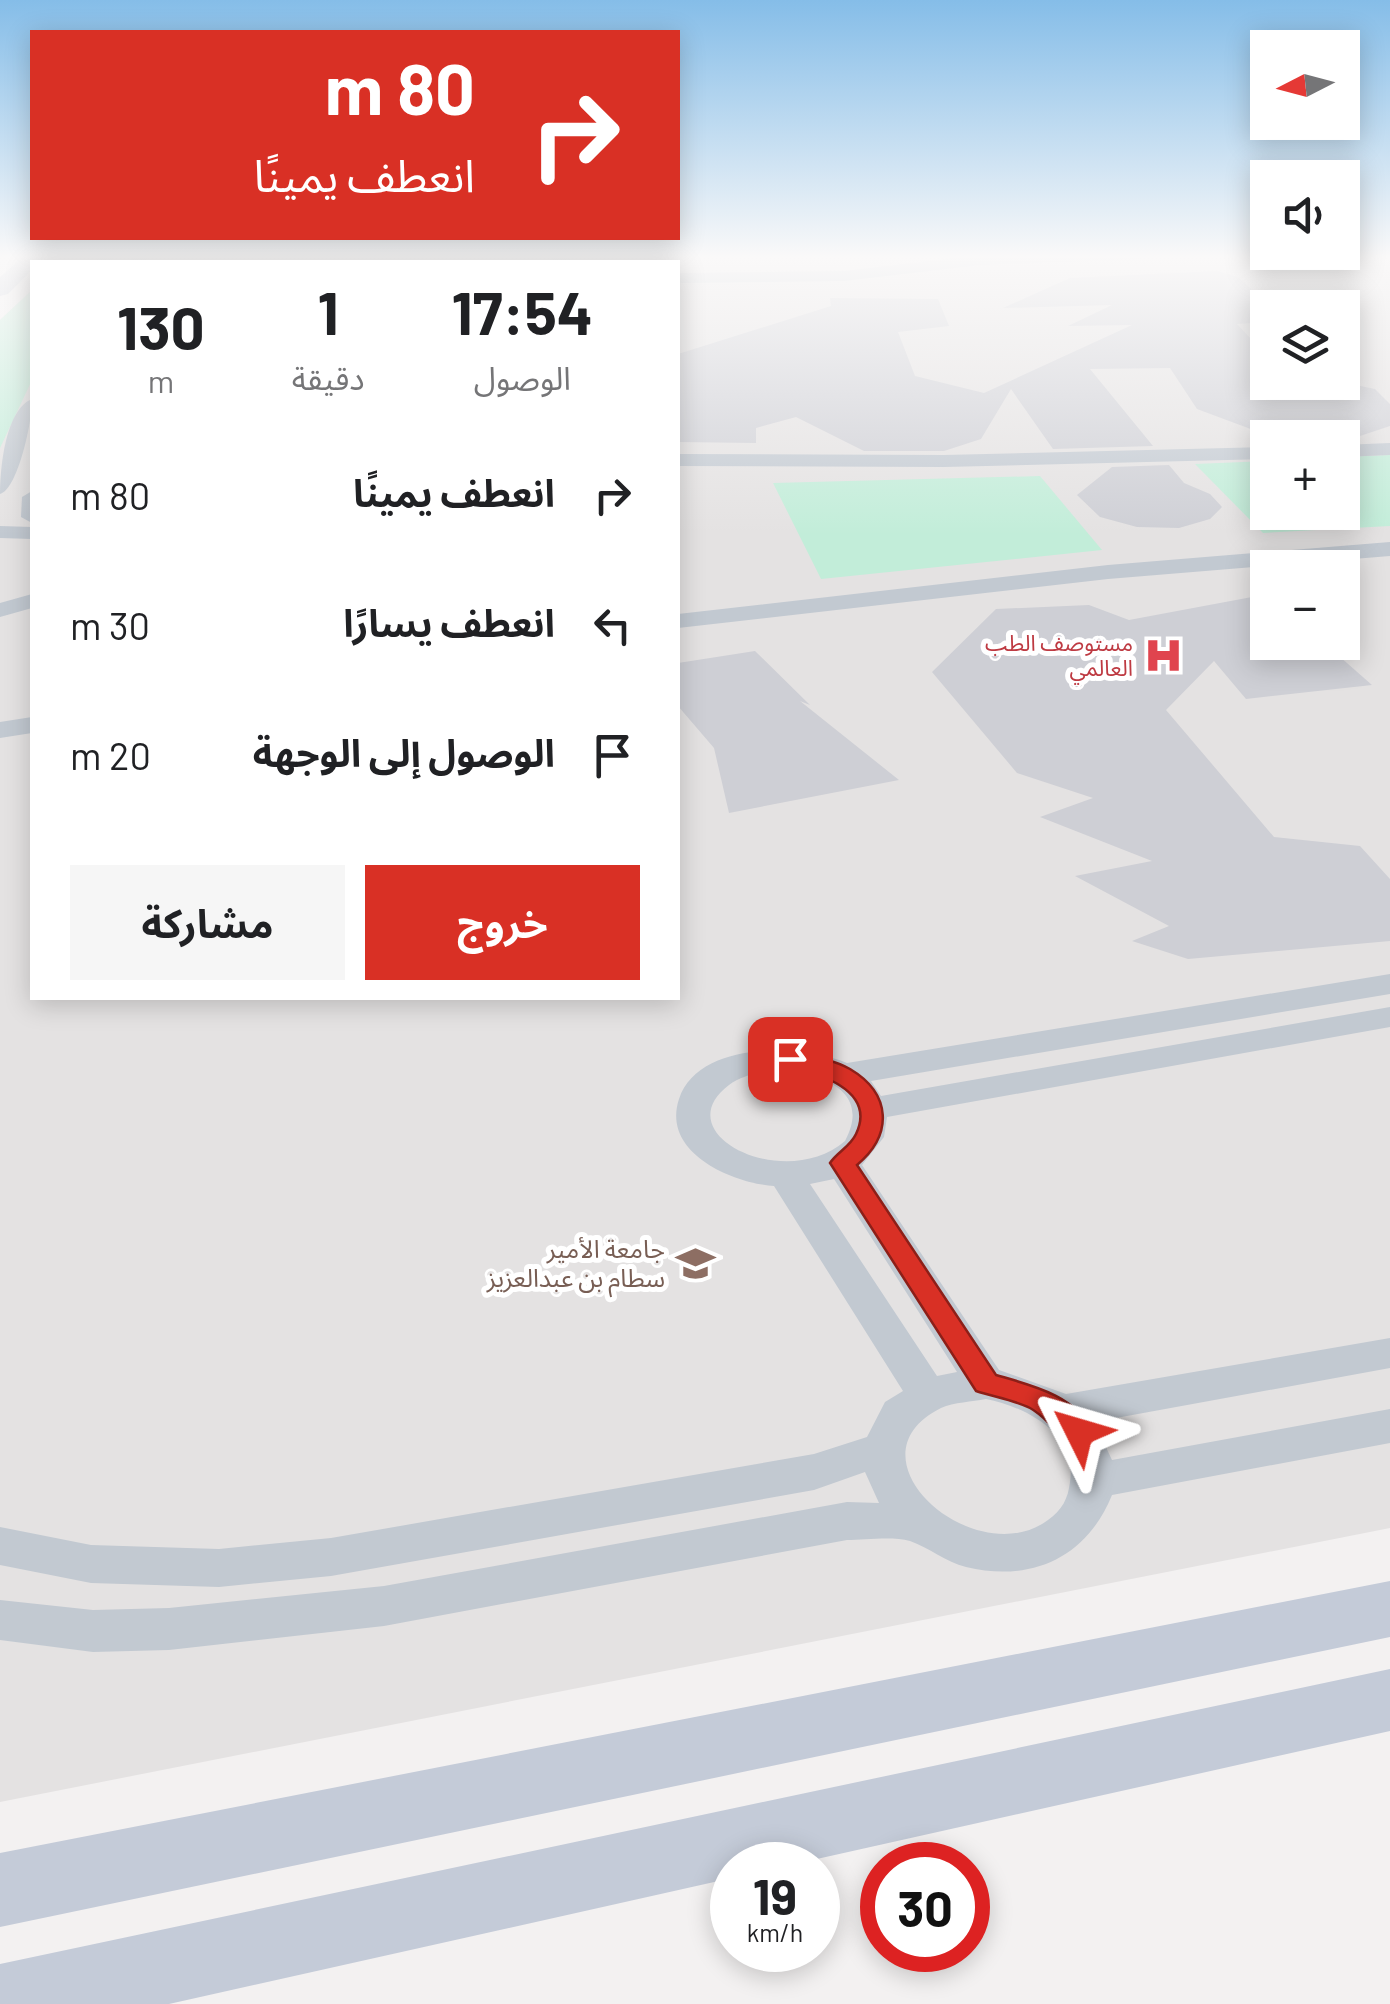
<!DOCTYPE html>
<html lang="ar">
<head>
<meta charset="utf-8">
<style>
  :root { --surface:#fff; --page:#f6f6f6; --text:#202124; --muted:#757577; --accent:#d93025 }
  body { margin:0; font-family:Barlow,"Noto Sans Arabic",sans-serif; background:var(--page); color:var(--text); direction:rtl; height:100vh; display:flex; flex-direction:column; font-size:38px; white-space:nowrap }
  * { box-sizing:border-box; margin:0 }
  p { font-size:32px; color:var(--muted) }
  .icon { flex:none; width:55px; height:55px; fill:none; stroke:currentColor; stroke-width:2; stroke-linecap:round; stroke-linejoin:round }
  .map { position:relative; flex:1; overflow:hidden; direction:ltr }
  .details { position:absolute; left:30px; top:260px; width:650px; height:740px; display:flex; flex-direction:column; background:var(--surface); border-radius:0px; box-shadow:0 5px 25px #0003; direction:rtl }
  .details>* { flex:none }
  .banner { position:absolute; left:30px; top:30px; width:650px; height:210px; border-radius:0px; box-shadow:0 5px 25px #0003; direction:rtl; background:#d93025; color:#fff; overflow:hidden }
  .needle { width:65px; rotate:264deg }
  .fabs { position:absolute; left:1250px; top:30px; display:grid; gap:20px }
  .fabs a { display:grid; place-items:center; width:110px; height:110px; border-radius:0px; background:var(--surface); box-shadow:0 5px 25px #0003; font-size:50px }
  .speed { position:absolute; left:710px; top:1842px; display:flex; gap:20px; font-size:50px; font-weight:700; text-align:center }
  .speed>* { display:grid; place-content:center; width:130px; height:130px; border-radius:50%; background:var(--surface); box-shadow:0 5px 25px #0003; line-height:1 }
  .speed small { font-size:25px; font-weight:400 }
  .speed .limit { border:15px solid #d22; background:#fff; color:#111 }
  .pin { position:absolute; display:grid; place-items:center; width:85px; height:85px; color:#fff; margin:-42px; border-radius:20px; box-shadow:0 5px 15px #0006 }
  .me { position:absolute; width:110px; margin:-55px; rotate:310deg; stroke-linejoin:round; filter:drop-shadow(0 0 8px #0008) }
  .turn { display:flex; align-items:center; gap:35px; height:210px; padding:0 40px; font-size:45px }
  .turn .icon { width:130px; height:130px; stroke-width:2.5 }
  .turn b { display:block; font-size:70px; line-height:85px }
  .eta { display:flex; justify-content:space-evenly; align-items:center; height:170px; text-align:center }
  .eta b { font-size:60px; font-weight:700; line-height:70px }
  .cta { display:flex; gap:20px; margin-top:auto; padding:20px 40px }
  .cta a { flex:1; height:115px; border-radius:0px; background:var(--accent); color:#fff; font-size:40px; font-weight:700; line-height:115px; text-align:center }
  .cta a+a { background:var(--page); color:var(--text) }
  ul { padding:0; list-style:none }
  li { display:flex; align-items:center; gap:30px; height:130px; padding:0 40px }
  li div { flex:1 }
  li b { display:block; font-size:38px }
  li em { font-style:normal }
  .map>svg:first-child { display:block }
  .education { fill:#e4e2e2; fill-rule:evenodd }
  .green { fill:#c2edd9 }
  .building { fill:#cecfd5 }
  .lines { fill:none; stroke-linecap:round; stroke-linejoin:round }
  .street { fill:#c2c9d1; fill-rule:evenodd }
  .secondary { fill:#c4cbd8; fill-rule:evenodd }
  .route { fill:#d93025; stroke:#8d1f18; stroke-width:2.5 }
  .labels { text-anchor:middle; stroke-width:10; stroke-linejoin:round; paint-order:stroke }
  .far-health-label { font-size:22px; fill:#be3a42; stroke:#fff; text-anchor:end }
  .education-label { font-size:25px; fill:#785e54; stroke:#fff; text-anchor:end }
</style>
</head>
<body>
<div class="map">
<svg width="1390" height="2004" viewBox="0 0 1390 2004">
  <rect width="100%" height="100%" fill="#f3f1f1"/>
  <!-- education -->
  <path class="education" d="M65,255H1390V1528L0,1802V320L32,290V998H678V262H58ZM1268,308H1342V382H1268ZM1268,438H1342V512H1268ZM1268,568H1342V642H1268Z"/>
  <!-- green -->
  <g class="green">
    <polygon points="32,290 32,380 0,448 0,320"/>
    <polygon points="1390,455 1390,526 1263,533 1195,464 1267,461 1268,512 1342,512 1343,457"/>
    <polygon points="1040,476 1102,550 821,579 773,483"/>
  </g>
  <!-- building -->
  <g class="building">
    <polygon points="1217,271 1238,277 1268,305 1268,322 1237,324 1268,357 1268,382 1341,382 1375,389 1390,404 1390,426 1357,437 1275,438 1197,409 1170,368 1090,369 1153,446 1053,449 1011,389 981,439 944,451 864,451 796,417 756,428 756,443 678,442 678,354 831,306 830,298 938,299 949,326 898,332 915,376 984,393 1132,325 1068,326 1112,305 1003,308 1070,278"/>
    <polygon points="1169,465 1184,483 1210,494 1222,507 1210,519 1179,528 1137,527 1100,517 1077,495 1112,467"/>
    <polygon points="1268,594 1268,642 1323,642 1372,685 1246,699 1214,661 1166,710 1274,837 1360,846 1390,879 1390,941 1188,959 1132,941 1169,926 1075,876 1152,861 1040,817 1093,798 1017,773 932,672 996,609 1089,605 1129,620"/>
    <polygon points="755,651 810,705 800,701 899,780 729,813 714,748 678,706 678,663"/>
  </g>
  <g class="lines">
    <!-- street -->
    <g class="street">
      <polygon points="101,255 116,255 110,262 95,262"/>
      <polygon points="135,255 150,255 144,262 129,262"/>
      <polygon points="558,255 572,255 568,262 549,262"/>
      <polygon points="980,255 1148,255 1141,259 980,265 844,281 678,283 678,273 844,271"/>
      <path d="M32,399C33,418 18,489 0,494C0,469 5,410 32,399Z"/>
      <polygon points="1390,443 1390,455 1342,457 1342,445"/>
      <polygon points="1268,447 1268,459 944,467 678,466 678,454 944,455"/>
      <polygon points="32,491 32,523 21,517 22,497"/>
      <polygon points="0,526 32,527 32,539 0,538"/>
      <polygon points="1390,542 1390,556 1108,579 678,628 678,614 1108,565"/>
      <polygon points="32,594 32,608 0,617 0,603"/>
      <polygon points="32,717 32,733 0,738 0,722"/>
      <path d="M1390,974V994L871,1081L881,1096L1390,1007V1027L887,1117L884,1137L862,1165L999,1370L1066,1394L1390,1338V1368L1094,1422L1112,1460L1390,1409V1443L1112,1495C1087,1557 1032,1583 966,1567C946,1562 928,1547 910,1541C892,1536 865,1540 847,1540L384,1626L169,1650L93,1652L0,1640V1600L93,1610L169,1608L384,1586L847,1502L879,1503L865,1472L814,1490L331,1576L219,1587L91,1583L0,1565V1527L91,1545L219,1549L331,1538L814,1454L867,1437L885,1402L903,1391L774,1186C733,1183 661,1153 679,1099C699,1040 802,1044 847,1063ZM765,1070C805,1070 876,1083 845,1141C785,1193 664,1134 729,1085C738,1078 753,1074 765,1070ZM834,1179L957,1372L937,1376L810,1184ZM986,1399C1026,1407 1077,1433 1070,1482C1068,1499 1062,1510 1048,1520C976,1574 841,1458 941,1408C954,1402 972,1402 986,1399Z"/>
    </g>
    <!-- secondary -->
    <g class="secondary">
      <polygon points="25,255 47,255 41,262 32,262 32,270 8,294 0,296 0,277"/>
      <polygon points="1390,1581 1390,1637 0,1927 0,1853"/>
      <polygon points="1390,1669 1390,1731 790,1865 732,1865 732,1878 169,2004 0,2004 0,1964"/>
    </g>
  </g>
  <!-- sky -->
  <linearGradient id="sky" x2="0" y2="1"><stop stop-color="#85bde8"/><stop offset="0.48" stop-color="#faf9f9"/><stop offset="1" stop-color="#faf9f9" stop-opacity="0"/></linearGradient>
  <rect width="1390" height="535" fill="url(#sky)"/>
  <!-- route -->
  <path class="route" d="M790,1052C811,1055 832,1059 850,1069C892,1094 893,1135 857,1165L996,1375C1034,1386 1074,1395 1094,1432L1089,1441C1064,1449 1051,1419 1030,1408C1014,1400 994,1397 976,1391L830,1163C837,1152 850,1147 856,1134C878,1088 813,1072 782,1064L779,1059L782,1054Z"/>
  <!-- icons -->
  <defs>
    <symbol id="hospital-bare" viewBox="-9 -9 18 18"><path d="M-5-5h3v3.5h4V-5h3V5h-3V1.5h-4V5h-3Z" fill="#e0444e" stroke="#fff" stroke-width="2.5" paint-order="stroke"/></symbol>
    <symbol id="university-bare" viewBox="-9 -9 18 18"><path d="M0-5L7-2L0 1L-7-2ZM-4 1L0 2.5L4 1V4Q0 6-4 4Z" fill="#8d6e63" stroke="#fff" stroke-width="2.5" paint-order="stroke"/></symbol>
  </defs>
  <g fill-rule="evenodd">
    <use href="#hospital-bare" x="1136" y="628" width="55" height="55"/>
    <use href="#university-bare" x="668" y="1236" width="55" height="55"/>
  </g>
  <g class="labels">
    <!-- far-health labels -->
    <g class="far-health-label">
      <text x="1133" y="651">مستوصف الطب<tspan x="1133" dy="25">العالمي</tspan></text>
    </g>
    <!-- education labels -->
    <g class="education-label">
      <text x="665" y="1258">جامعة الأمير<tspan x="665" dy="29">سطام بن عبدالعزيز</tspan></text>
    </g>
  </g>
</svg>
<div class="fabs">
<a><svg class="needle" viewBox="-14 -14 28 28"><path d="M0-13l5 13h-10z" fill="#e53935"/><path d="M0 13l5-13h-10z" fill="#757577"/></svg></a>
<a><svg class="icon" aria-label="sound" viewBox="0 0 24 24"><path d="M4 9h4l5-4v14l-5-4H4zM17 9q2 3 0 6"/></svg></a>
<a><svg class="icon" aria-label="layers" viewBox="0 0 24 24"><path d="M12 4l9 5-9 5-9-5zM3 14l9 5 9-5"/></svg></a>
<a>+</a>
<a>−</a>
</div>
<div class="speed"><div>19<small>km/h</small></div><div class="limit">30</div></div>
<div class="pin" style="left:790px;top:1059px;background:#d93025"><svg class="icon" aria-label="arrive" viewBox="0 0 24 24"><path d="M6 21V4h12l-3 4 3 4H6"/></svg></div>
<svg class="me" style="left:1079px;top:1432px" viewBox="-20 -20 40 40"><path d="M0-17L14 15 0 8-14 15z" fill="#d93025" stroke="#fff" stroke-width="4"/></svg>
<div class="banner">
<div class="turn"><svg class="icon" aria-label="right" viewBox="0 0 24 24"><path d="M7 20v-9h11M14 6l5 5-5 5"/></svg><div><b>80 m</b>انعطف يمينًا</div></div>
</div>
<section class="details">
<div class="eta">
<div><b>17:54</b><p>الوصول</p></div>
<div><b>1</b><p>دقيقة</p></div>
<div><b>130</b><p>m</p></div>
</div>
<ul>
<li><svg class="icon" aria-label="right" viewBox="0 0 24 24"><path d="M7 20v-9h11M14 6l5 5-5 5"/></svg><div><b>انعطف يمينًا</b></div><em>80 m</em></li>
<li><svg class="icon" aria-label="left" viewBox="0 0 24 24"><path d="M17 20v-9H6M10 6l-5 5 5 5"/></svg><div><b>انعطف يسارًا</b></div><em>30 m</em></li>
<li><svg class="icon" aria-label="arrive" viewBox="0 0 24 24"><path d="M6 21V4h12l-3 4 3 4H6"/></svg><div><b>الوصول إلى الوجهة</b></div><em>20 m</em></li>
</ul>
<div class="cta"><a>خروج</a><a>مشاركة</a></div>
</section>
</div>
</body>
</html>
